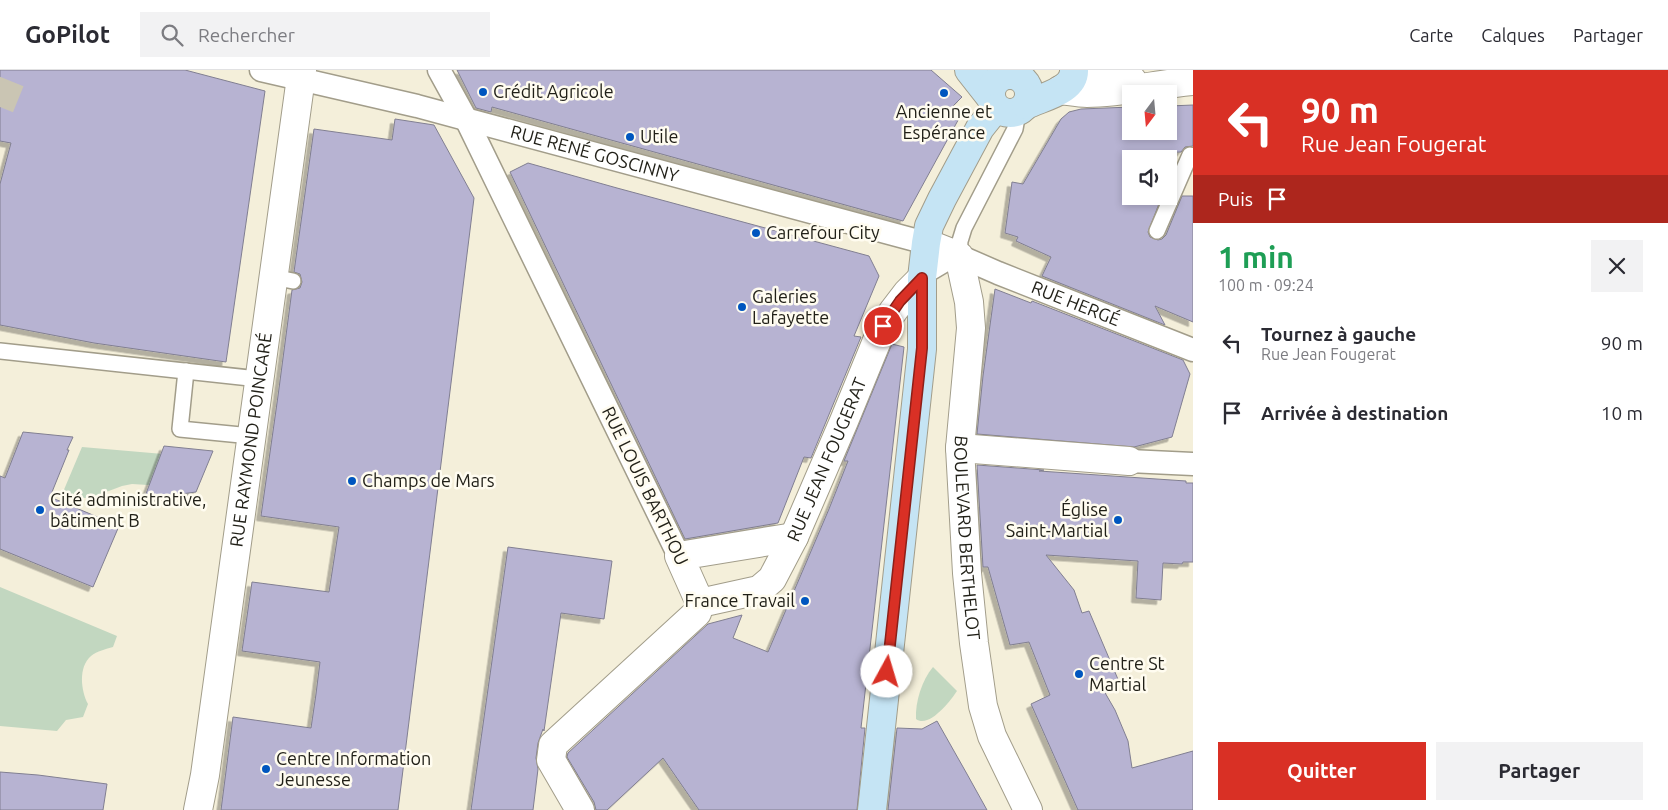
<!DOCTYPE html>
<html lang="fr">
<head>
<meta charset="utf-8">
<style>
  :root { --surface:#fff; --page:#f2f2f3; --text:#2b2b33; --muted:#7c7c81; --line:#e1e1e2; --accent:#d93025 }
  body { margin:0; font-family:Ubuntu,sans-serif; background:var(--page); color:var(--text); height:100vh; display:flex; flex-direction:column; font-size:19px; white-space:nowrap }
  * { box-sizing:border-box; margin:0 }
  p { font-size:16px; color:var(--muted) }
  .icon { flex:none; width:28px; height:28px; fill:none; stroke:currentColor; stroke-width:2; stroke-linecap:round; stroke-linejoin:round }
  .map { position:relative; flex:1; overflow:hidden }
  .drawer { display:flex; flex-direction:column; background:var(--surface); width:475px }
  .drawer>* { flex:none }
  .banner { background:#d93025; color:#fff; overflow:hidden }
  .needle { width:32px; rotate:196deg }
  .controls { position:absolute; left:1122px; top:15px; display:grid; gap:10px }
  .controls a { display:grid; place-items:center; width:55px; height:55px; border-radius:0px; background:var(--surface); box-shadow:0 2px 8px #0003; font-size:25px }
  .pin { position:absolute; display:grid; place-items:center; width:42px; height:42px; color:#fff; margin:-21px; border:2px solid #fff; border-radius:50%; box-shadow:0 1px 5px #0007 }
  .me { position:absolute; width:55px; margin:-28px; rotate:6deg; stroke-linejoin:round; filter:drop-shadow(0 0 4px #0008) }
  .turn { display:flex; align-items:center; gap:18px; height:105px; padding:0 25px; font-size:22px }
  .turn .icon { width:65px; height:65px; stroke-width:2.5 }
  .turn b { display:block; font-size:35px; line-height:42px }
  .then { display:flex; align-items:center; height:48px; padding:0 25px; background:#0003; gap:10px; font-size:19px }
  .round { display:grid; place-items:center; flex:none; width:52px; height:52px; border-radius:0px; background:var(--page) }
  .overview { display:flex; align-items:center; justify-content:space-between; height:85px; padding:0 25px }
  h1 { font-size:30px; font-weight:700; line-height:38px; color:#1e9e55 }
  .action { display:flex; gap:10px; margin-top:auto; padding:10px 25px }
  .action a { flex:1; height:58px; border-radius:0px; background:var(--accent); color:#fff; font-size:20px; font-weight:700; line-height:58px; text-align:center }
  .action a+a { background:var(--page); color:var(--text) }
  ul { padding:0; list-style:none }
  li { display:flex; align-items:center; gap:15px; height:70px; padding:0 25px }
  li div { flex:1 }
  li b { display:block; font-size:19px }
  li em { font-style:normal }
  header { display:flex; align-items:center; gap:30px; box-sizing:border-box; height:70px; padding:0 25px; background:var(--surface); border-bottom:1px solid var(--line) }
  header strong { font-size:24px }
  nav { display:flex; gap:28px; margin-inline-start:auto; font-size:18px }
  .search { width:350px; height:45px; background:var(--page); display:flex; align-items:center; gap:12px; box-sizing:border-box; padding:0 18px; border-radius:0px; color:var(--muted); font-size:19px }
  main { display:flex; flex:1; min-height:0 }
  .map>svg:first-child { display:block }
  .green { fill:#c2d7c0 }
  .building { fill:#b7b3d2; stroke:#817f91; filter:url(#shadow) }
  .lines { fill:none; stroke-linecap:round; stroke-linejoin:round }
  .secondary-tunnel { stroke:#cac5b3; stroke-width:28; stroke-dasharray:28 14; stroke-linecap:butt }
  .service-casing { stroke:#a29d8a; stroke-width:18 }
  .pedestrian-casing { stroke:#a29d8a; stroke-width:25 }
  .minor-casing { stroke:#a29d8a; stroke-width:30 }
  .secondary-casing { stroke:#a29d8a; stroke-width:30 }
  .service { stroke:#fff; stroke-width:15 }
  .pedestrian { stroke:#fff; stroke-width:22 }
  .minor { stroke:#fff; stroke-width:28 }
  .secondary { stroke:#c5e4f4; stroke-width:28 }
  .route-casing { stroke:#8d1f18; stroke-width:12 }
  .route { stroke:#d93025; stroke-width:9 }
  .poi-dot { fill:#0056bf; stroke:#fffcf0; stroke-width:2 }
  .labels { text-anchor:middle; stroke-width:5; stroke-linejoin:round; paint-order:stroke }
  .poi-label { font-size:18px; fill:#201f17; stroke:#fffcf0; text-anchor:start }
  .street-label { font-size:18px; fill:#201f17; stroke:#fffcf0 }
</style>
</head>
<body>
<header>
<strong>GoPilot</strong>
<div class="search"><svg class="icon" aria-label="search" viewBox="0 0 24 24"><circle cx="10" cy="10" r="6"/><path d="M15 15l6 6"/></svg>Rechercher</div>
<nav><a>Carte</a><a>Calques</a><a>Partager</a></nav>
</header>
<main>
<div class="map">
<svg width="1193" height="740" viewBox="0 0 1193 740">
  <defs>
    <filter id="shadow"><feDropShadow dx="-4.5" dy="4.5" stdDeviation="0" flood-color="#0004"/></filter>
  </defs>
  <rect width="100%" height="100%" fill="#f4efda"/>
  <!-- green -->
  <g class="green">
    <polygon points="82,377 198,387 164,416 132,414 122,416 93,427 84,428 63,422"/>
    <path d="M0,517L117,566L113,577C106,579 97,581 91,586C78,597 81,621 88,634L83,647L66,650L57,661L0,656Z"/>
    <path d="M933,597L957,621C951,630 929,659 916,649C915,632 922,610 933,597Z"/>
  </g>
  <!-- building -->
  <g class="building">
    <polygon points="0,0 185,0 265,21 226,292 94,273 0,255 0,114 11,73 0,71"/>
    <polygon points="457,0 931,0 962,27 950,39 962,43 903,151 492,37 491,42 476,38"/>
    <polygon points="1193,35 1193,76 1185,77 1181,82 1148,83 1146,89 1131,89 1131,126 1162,126 1148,162 1150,167 1158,170 1162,169 1166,165 1182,126 1193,126 1193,252 1155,236 1165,255 1042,206 1051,187 1016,171 1018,167 1005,163 1012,112 1023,114 1061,49 1069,42 1081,39 1131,37 1131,61 1169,61 1169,36"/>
    <polygon points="395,49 434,55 474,128 398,740 221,740 233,647 311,658 316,624 320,592 242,581 252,512 329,522 339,457 261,446 278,326 292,220 300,218 302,212 300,204 294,202 314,59 392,70"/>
    <polygon points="528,93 617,118 869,186 879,206 854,266 861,267 811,388 804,387 778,453 685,469 510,102"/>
    <polygon points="995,219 1031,233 1032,231 1183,290 1190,304 1172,367 1134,377 977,364 983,306"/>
    <polygon points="892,274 904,277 861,658 865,658 857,740 699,740 663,688 607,740 596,740 594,732 567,687 568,683 708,554 742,545 733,568 768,582 829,439 848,391 844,391"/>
    <polygon points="23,362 73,367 67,380 69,380 50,427 119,456 93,517 0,479 0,406 5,408"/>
    <polygon points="164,376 213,381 196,422 144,429"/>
    <polygon points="977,395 1044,400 1039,401 1186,411 1186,413 1193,413 1193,492 1183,492 1182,494 1163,493 1161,530 1136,528 1138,491 1046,485 1074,520 1082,543 1089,541 1120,614 1104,621 1115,640 1128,671 1132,698 1193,681 1193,740 1078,740 1031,634 1050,625 1029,572 1010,575 988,497 983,497"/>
    <polygon points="508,477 612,491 604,549 561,543 544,661 543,659 538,673 536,688 538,699 533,740 471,740"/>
    <polygon points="937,651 967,704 987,740 888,740 897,658 922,659"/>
    <polygon points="0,702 38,705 107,714 103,740 0,740"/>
  </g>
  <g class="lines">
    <!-- secondary-tunnel -->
    <polyline class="secondary-tunnel" points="0,37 15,0"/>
    <defs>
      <g id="service">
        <polyline points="1157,161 1190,85 1193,86"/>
        <polyline points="273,207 293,211"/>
        <polyline points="922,208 959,186 960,171 964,158 1015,59 1018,42"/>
        <polyline points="0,281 259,309"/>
        <polyline points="186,301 180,359 251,366"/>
      </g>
      <g id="pedestrian">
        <path id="s1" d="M261,0L417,36L926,173"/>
        <polyline points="439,0 466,49 679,486"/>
        <path id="s2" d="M959,186L998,203L1193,280"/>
        <polyline points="1129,391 1193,394"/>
      </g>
      <g id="minor">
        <polyline points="1084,0 1122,10 1132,10"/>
        <path d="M1060,20C1069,21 1078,23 1087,23C1123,23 1158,14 1193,11"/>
        <path id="s3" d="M926,173L959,186L969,232L971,258L960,378L967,503L974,573L983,636L992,666L1028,740"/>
        <polyline points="960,378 1129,391"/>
        <path id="s4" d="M700,533L759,520L772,509L794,467L844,351L883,256L894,240L907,223L922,208"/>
        <path id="s5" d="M198,740L205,705L302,0"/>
        <polyline points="580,740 551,690 553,675 697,543 700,533 679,486 794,467"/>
      </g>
      <g id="secondary">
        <polyline points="969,0 991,28"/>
        <circle cx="1010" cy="24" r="19"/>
        <path d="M1026,35C1042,27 1075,21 1074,0"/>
        <polyline points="872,740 922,279 922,208 926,173 929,156 942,129 980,58 996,38"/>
      </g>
    </defs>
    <!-- service casing -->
    <use href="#service" class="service-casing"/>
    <!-- pedestrian casing -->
    <use href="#pedestrian" class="pedestrian-casing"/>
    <!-- minor casing -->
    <use href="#minor" class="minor-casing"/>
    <!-- secondary casing -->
    <use href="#secondary" class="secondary-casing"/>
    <!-- service -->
    <use href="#service" class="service"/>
    <!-- pedestrian -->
    <use href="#pedestrian" class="pedestrian"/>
    <!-- minor -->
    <use href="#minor" class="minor"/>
    <!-- secondary -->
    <use href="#secondary" class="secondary"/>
  </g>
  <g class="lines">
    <defs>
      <polyline id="route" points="883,256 900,231 922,208 922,278 887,602"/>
    </defs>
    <!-- route casing -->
    <use href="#route" class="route-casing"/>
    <!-- route -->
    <use href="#route" class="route"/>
  </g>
  <!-- markers -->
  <g class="poi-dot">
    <circle cx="483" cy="22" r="5"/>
    <circle cx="944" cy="23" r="5"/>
    <circle cx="630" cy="67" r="5"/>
    <circle cx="756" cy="163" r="5"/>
    <circle cx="742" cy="237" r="5"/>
    <circle cx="352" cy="411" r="5"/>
    <circle cx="40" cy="440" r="5"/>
    <circle cx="1118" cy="450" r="5"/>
    <circle cx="805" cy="531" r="5"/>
    <circle cx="1079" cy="604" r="5"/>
    <circle cx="266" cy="699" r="5"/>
  </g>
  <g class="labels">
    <!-- poi labels -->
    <g class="poi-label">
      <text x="493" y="28">Crédit Agricole</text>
      <text x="944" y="48" text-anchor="middle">Ancienne et<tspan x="944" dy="21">Espérance</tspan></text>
      <text x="640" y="73">Utile</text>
      <text x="766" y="169">Carrefour City</text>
      <text x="752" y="233">Galeries<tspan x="752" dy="21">Lafayette</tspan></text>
      <text x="362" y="417">Champs de Mars</text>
      <text x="50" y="436">Cité administrative,<tspan x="50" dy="21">bâtiment B</tspan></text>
      <text x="1108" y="446" text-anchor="end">Église<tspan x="1108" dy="21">Saint-Martial</tspan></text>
      <text x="795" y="537" text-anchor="end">France Travail</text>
      <text x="1089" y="600">Centre St<tspan x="1089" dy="21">Martial</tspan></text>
      <text x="276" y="695">Centre Information<tspan x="276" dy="21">Jeunesse</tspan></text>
    </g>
    <!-- street labels -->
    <g class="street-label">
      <text dy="6" stroke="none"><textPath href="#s1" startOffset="344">RUE RENÉ GOSCINNY</textPath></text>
      <text dy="6" stroke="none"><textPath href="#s2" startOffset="126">RUE HERGÉ</textPath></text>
      <text dy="6" stroke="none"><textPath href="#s5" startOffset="374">RUE RAYMOND POINCARÉ</textPath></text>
      <text dy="6" stroke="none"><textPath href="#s4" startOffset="209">RUE JEAN FOUGERAT</textPath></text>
      <text transform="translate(645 416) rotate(64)" y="6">RUE LOUIS BARTHOU</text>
      <text dy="6" stroke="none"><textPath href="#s3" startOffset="319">BOULEVARD BERTHELOT</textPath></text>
    </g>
  </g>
</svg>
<div class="controls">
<a><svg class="needle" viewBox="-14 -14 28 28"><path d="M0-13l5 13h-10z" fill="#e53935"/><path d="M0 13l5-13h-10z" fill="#7c7c81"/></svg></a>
<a><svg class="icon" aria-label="sound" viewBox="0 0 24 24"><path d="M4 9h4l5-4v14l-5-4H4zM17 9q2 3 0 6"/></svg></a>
</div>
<div class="pin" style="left:883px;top:256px;background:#d93025"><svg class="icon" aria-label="arrive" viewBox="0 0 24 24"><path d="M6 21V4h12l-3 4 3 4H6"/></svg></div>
<svg class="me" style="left:887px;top:602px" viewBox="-20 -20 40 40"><circle r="19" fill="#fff"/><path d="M0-13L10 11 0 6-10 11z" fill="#d93025"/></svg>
</div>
<section class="drawer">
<div class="banner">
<div class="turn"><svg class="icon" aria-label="left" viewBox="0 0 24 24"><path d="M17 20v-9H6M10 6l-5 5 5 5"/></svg><div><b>90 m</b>Rue Jean Fougerat</div></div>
<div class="then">Puis<svg class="icon" aria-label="arrive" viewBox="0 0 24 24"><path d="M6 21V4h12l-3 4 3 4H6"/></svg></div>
</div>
<div class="overview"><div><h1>1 min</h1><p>100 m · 09:24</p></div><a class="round"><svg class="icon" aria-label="close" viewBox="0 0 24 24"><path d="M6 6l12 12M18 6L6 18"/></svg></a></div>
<ul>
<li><svg class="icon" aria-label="left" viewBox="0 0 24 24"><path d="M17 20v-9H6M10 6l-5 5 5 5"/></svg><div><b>Tournez à gauche</b><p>Rue Jean Fougerat</p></div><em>90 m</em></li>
<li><svg class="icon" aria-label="arrive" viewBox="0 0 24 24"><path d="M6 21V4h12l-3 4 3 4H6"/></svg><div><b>Arrivée à destination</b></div><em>10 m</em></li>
</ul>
<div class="action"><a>Quitter</a><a>Partager</a></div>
</section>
</main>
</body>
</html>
